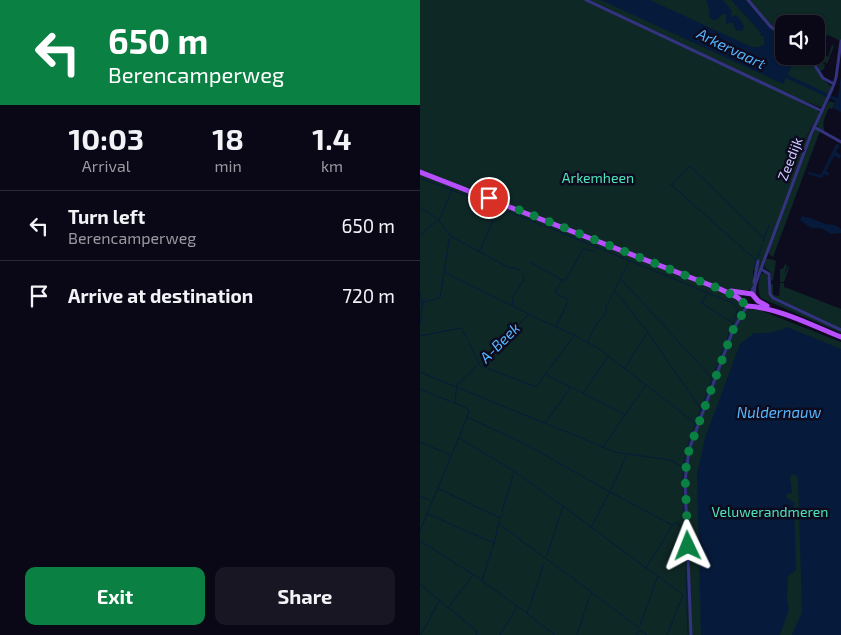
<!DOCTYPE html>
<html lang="en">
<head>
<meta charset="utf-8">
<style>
  :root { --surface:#0a0816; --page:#181623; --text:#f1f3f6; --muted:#999aa1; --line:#2a2935; --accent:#0b8043 }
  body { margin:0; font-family:"Exo 2",sans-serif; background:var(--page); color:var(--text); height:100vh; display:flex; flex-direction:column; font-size:19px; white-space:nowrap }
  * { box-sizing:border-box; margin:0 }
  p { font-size:16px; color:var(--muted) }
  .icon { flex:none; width:28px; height:28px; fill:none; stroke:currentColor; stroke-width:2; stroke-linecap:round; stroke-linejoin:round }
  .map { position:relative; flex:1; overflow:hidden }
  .drawer { display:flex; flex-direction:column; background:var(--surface); width:420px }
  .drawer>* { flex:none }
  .hud { background:#0b8043; color:#fff; overflow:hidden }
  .controls { position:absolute; left:355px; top:15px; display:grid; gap:10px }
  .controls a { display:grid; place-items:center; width:50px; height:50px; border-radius:10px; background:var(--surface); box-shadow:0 1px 4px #0004,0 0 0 1px var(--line); font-size:25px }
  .pin { position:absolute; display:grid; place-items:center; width:42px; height:42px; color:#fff; margin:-21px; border:2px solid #fff; border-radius:50%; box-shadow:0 1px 5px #0007 }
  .me { position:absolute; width:55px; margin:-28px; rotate:358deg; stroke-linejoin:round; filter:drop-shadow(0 0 4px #0008) }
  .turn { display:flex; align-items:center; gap:18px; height:105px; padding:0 25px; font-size:22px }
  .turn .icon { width:65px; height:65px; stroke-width:2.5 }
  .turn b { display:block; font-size:35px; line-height:42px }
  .eta { display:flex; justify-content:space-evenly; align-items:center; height:85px; text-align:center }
  .eta b { font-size:30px; font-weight:700; line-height:35px }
  .action { display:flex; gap:10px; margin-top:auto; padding:10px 25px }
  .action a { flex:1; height:58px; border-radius:10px; background:var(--accent); color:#fff; font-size:20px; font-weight:700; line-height:58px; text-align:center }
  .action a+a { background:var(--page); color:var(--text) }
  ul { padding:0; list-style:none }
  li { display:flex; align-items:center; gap:15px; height:70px; padding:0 25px; border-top:1px solid var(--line) }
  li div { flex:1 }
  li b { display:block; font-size:19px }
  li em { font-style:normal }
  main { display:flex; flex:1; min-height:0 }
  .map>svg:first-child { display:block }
  .green { fill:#0e2826 }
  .water { fill:#061b3b }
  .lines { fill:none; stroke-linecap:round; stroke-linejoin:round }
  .stream { stroke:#061b3b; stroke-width:1 }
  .street { stroke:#34337f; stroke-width:3 }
  .primary { stroke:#b74fff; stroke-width:5 }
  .route { stroke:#0b8043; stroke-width:9; stroke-dasharray:0 16.2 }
  .labels { text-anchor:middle; stroke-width:5; stroke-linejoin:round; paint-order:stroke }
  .street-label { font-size:14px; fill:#ccc8ff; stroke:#0d0b1e }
  .park-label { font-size:14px; fill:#4fe4ba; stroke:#0d0b1e }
  .water-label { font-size:15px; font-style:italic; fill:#56b6ff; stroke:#0d0b1e }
</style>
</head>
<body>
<main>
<section class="drawer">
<div class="hud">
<div class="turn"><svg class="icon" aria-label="left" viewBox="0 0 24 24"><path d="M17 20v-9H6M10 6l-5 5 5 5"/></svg><div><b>650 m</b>Berencamperweg</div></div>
</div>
<div class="eta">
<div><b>10:03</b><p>Arrival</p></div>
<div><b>18</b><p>min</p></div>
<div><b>1.4</b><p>km</p></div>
</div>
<ul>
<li><svg class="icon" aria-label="left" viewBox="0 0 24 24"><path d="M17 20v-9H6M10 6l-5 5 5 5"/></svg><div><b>Turn left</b><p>Berencamperweg</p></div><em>650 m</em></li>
<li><svg class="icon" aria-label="arrive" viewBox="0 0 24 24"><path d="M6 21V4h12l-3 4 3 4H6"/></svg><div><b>Arrive at destination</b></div><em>720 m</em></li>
</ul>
<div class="action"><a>Exit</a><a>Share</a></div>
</section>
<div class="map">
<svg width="421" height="635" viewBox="0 0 421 635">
  <rect width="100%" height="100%" fill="#0d0b1e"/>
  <!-- green -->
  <g class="green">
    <path d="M0,0H421V41L408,35C399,42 403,45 396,55V24H364V56H388L405,81L412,87L402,108L384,101L383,104L398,110L399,114L381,146L392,128L337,278L335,270H333V286L332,289L324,291L320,302L324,308L333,309L329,311L337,309L421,342V635H0Z"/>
    <polygon points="412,45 414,46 407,64 398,58 405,65 404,69 400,71 395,60 400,52 408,57"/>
    <path d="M409,101L415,103L412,109L409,108C405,117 401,123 405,132L398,128L397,123Z"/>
    <polygon points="395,129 400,131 353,257 349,254 349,250 387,147"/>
    <polygon points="346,259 351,259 356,261 353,281 351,280 350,272 344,267"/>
    <polygon points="365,264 367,266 364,276 369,265 369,268 364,282 360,282 360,269 363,269"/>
    <path d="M345,272L348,277L350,298L421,331V333L341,298C337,291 338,281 341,274Z"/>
    <polygon points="360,283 364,283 364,287 370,289 421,309 421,329 354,298 351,293 351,284 353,284 353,295 359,296"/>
  </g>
  <!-- water -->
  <g class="water">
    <path d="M181,0H230L332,47H338L345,44L343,36H339L341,33L311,0H326L346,24L364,39V56H376L368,75L417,98C420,92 419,84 421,77V112L413,108L415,101L366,78L363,84Z"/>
    <polygon points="286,0 303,0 312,11 310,17 316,15 321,20 324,27 323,30 316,31 312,22 306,24 306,14 302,14 297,20 292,20 289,16 290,11"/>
    <polygon points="416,144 420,145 416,152 421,155 420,159 414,156 406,171 409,173 408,176 404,174 402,178 387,174 388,172 401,175"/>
    <polygon points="382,216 393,219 405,224 415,225 421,229 421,233 411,234 401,228 391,228 380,220"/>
    <path d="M367,327L421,349V635H372L382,612L378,478L374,474L371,475L370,478L372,493L367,494L366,497L374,503L376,570L368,576L367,599L369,609L361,632L359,635H281L277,474L285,438L320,344L332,335L333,333C341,334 359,332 367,327Z"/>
  </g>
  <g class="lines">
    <!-- stream -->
    <g class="stream">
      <polyline points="0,178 79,208 59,252"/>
      <polyline points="250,184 336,260"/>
      <polyline points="252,185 268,167 271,167 344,238"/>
      <polyline points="0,207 19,220"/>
      <polyline points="80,208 122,225"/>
      <polyline points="125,226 315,304 318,309 269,441 263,467 268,635"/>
      <polyline points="0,235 17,221"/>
      <polyline points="32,237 88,267 101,270"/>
      <polyline points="343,242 349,225"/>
      <polyline points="110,262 142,280"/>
      <polyline points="334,268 342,245"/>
      <polyline points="201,279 292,378"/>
      <polyline points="195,291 226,330 281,409"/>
      <polyline points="0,294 3,302 0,303"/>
      <polyline points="287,294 282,301 283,304 313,323"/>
      <polyline points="92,305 94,294 104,280 103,274"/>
      <polyline points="110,315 154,335 181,350 275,423"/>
      <polyline points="0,324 3,302 20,298 24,273"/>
      <polyline points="136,327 148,301 146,298 136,294 136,290 142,280 146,280 163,249 165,249 174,252 177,247"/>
      <polyline points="0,336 41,328 47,339"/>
      <polyline points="168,341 176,325 186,313 186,307 209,261"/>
      <polyline points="49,343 58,362"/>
      <polyline points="188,357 163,393 205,415 226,385"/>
      <polyline points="59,365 116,387 153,337"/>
      <polyline points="205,368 227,333"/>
      <polyline points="0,372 124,423"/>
      <polyline points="127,375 150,387"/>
      <polyline points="0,389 34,403"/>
      <polyline points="163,393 151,387 125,423 183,447 205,415"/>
      <polyline points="47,417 107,445 190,492 207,454 195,452 183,447"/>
      <polyline points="39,438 94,471 142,506"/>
      <polyline points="0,442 30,455"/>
      <polyline points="208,454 250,460 261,466"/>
      <polyline points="17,488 80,518 82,515"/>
      <polyline points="0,496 11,501"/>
      <polyline points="82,512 94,472"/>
      <polyline points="8,514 74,543 80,518"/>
      <polyline points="79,524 170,591 172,593 170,595"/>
      <polyline points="171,527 190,492 252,525"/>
      <polyline points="0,531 49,413 48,409 35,403 37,385 109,314 24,272 29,240 31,237 19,220 32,190"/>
      <polyline points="0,541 62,580"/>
      <polyline points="72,549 74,543"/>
      <polyline points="71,552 62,581 107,613"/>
      <polyline points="127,555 143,506 226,568"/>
      <polyline points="124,563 107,614 135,635"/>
      <polyline points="237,576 226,568 254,523 258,524 264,531"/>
      <polyline points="0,584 28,608 53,575"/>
      <polyline points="172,593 219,628"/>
      <polyline points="29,608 58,632 56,635"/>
      <polyline points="220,625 238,576 263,595 247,635"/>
      <polyline points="1,635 19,601"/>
      <polyline points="80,635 97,607"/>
      <polyline points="157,635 169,598"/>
      <polyline points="216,635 220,630 227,635"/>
    </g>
    <!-- street -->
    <g class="street">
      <polyline points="166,0 402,111"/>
      <polyline points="328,0 350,26 364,37"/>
      <polyline points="389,56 403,78 414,84"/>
      <polyline points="394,127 421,142"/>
      <polyline points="341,269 349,274 350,294 353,298 421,330"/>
      <polyline points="330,294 335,285 391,134 412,89 416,78 421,41"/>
      <polyline points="334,296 335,285 334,282 338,261"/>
      <polyline points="271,635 265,481 269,450 313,330 327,306"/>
    </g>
    <!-- primary -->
    <g class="primary">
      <path d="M0,172L300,289L317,297L327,306C359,308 391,325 421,337"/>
      <polyline points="311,291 332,294 338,301 347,306"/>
    </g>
  </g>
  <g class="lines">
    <!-- route -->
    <polyline class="route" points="69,198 300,289 317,297 327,306 313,330 269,450 265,474 268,546"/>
  </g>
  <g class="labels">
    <!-- street labels -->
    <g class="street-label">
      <text transform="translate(370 159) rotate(-69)" y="5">Zeedijk</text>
    </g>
    <!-- park labels -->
    <g class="park-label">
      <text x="178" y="183">Arkemheen</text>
      <text x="350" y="517">Veluwerandmeren</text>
    </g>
    <!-- water labels -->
    <g class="water-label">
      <text transform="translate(311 49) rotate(26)" y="5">Arkervaart</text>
      <text transform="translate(80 343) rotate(-45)" y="5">A-Beek</text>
      <text x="359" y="418">Nuldernauw</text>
    </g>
  </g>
</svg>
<div class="controls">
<a><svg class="icon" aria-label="sound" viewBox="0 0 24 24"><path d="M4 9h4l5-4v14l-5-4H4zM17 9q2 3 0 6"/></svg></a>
</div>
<div class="pin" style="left:69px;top:198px;background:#d93025"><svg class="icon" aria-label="arrive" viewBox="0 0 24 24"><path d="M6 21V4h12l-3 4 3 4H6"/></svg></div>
<svg class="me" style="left:268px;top:546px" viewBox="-20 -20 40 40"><path d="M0-17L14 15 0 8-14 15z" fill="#0b8043" stroke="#fff" stroke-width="4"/></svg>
</div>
</main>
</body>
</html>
